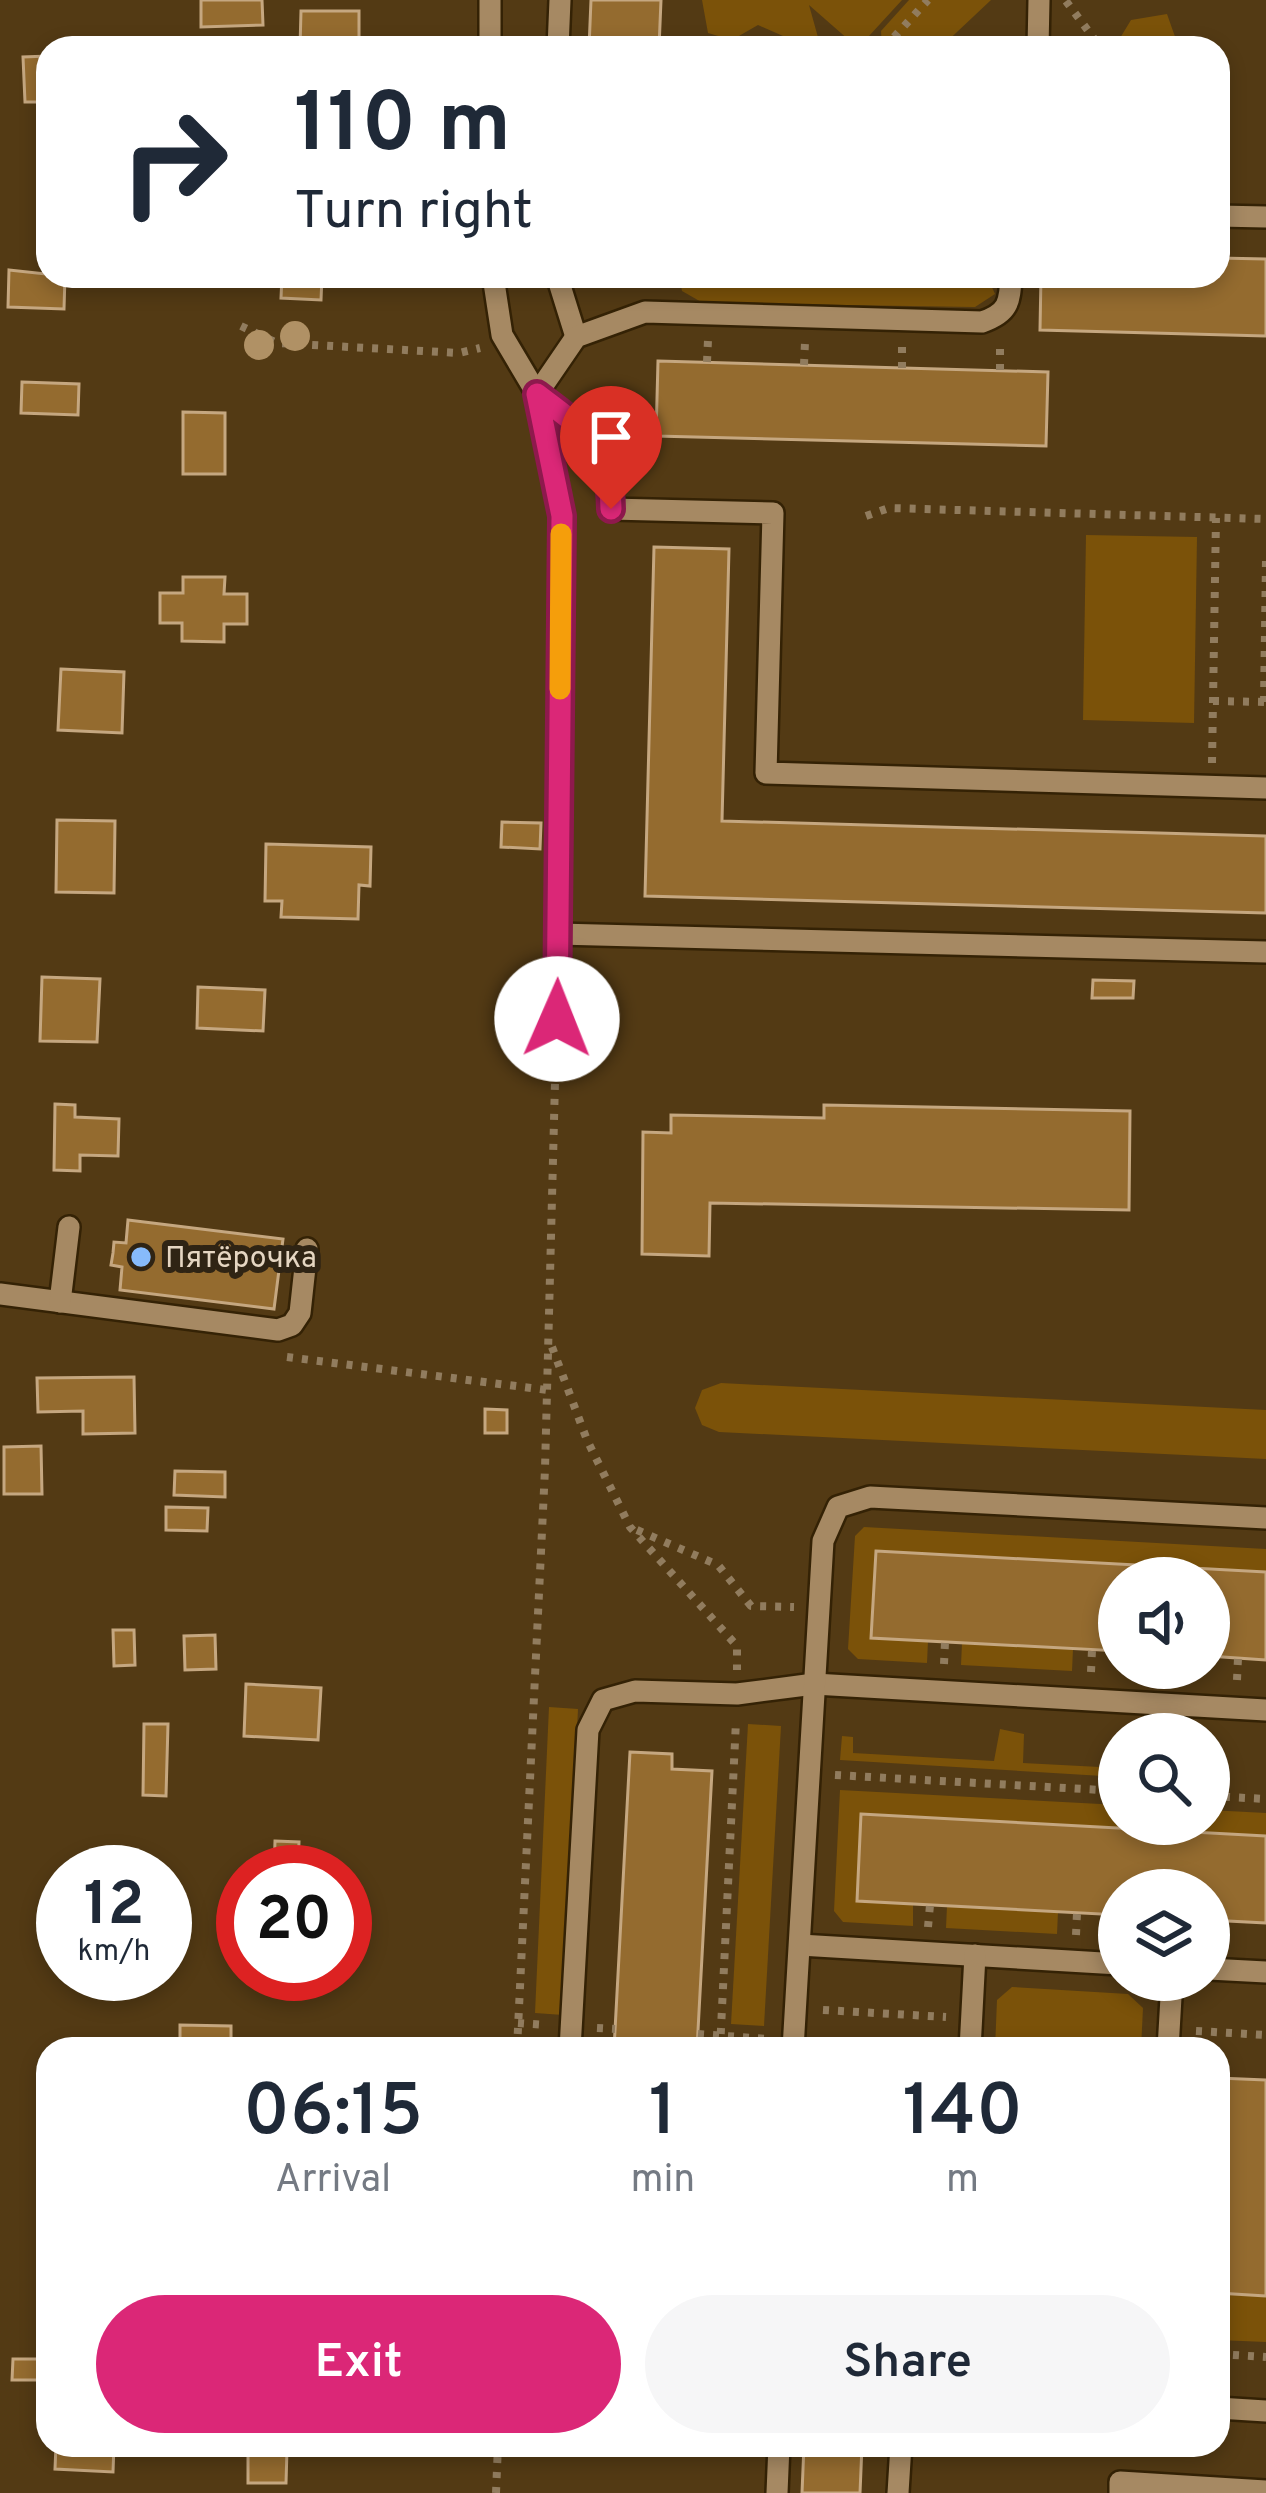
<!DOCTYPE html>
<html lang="en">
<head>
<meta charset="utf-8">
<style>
  :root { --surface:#fff; --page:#f6f6f7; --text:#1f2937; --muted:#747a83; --accent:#db2777 }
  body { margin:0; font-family:Overpass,sans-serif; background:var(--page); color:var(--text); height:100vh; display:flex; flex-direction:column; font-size:45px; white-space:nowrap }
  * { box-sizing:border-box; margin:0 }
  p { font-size:39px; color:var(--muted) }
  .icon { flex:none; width:66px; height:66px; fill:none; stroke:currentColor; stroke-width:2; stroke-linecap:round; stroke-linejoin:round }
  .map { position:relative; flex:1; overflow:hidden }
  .panel { position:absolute; left:36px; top:2037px; width:1194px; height:420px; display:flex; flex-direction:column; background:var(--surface); border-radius:36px; box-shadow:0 6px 18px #0003 }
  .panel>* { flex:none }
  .top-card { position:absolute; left:36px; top:36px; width:1194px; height:252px; border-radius:36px; box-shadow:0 6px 18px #0003; background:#fff; color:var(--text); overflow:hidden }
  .fabs { position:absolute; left:1098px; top:1557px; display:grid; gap:24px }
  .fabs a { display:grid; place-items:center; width:132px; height:132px; border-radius:50%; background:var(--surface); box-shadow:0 6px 18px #0003; font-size:60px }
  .speed { position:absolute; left:36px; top:1845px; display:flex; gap:24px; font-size:60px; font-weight:700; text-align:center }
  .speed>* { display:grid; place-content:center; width:156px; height:156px; border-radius:50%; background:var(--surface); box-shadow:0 6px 18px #0003; line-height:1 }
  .speed small { font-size:30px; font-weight:400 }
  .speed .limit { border:18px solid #d22; background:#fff; color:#111 }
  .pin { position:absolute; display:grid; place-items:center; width:102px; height:102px; color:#fff; margin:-123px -51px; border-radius:50% 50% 50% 0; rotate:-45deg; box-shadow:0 0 12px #0007 }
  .pin .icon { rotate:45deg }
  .me { position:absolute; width:132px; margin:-66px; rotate:1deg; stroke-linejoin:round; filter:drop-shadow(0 0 9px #0008) }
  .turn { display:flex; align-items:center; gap:42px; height:252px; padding:0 60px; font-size:54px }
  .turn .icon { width:156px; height:156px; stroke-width:2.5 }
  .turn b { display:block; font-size:84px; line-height:102px }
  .eta { display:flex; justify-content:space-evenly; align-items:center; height:204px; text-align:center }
  .eta b { font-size:72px; font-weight:600; line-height:84px }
  .primary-button { display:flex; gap:24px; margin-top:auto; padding:24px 60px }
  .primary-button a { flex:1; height:138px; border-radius:72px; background:var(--accent); color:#fff; font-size:48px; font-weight:600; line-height:138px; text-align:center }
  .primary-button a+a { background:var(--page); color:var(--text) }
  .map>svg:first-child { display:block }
  .green { fill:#7b5209 }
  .building { fill:#946b2f; stroke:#c5a780; stroke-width:3 }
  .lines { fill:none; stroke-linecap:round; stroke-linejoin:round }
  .minor-casing { stroke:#342205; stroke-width:26 }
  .path { stroke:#917c5e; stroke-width:8; stroke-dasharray:6 9; stroke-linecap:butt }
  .minor { stroke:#a68963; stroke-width:21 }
  .tree { fill:#b09165 }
  .route-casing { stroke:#8e194d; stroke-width:30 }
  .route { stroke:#db2777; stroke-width:21 }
  .slow { stroke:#f59e0b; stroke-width:21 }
  .poi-dot { fill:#87bbfb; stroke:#2f2414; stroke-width:4.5 }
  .labels { text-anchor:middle; stroke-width:12; stroke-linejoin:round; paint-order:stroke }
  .poi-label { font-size:30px; fill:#e5d6c2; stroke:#2f2414; text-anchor:start }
</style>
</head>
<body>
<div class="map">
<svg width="1266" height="2493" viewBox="0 0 1266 2493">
  <rect width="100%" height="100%" fill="#533a14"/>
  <!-- green -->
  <g class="green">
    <polygon points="702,0 902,0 858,48 809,5 821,48 790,48 783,36 758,25 732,40 708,33"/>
    <polygon points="909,0 991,0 940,48 882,48 881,31"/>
    <polygon points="1167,14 1179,48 1073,48 1082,43 1114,48 1131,20"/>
    <polygon points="679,276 987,276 995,294 975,307 703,303 682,291"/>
    <polygon points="1086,535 1197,537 1194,723 1083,720"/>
    <polygon points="721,1383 1266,1410 1266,1459 719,1432 702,1425 695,1408 702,1390"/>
    <polygon points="864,1527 1266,1549 1266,1572 876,1551 871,1637 928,1641 927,1663 858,1659 848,1649 855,1536"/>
    <polygon points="962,1643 1073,1649 1072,1671 961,1665"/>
    <polygon points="549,1707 578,1709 563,2015 535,2013"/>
    <polygon points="748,1724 781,1726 764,2026 731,2024"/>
    <polygon points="1000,1729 1024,1734 1023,1763 1119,1768 1119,1777 840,1760 842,1736 853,1737 853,1753 994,1761"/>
    <polygon points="840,1790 1119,1805 1119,1824 1209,1824 1209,1810 1266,1813 1266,1836 862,1814 913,1904 913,1926 843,1922 834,1911"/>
    <polygon points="947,1906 1058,1912 1057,1934 946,1928"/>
    <polygon points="1012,1987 1128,1994 1143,2008 1141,2049 995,2049 997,2000"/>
    <polygon points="1218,2293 1266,2296 1266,2342 1218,2340"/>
  </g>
  <!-- building -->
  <g class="building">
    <polygon points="201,0 262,0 263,25 201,27"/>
    <polygon points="591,0 661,0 659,48 589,48"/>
    <polygon points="301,11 359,11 359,48 300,48"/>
    <polygon points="48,56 48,102 25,102 23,57"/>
    <polygon points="1218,258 1266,259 1266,336 1040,330 1041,276 1218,276"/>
    <polygon points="9,270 65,276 64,309 8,307"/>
    <polygon points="282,276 322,276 321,300 281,298"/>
    <polygon points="658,361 1048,372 1046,446 656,436"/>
    <polygon points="22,382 79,384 78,415 21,413"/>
    <polygon points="183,412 225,413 225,474 183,474"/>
    <polygon points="654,547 729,549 722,821 1266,836 1266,913 645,896"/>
    <polygon points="183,577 225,577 224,594 247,594 247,624 224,624 224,642 182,641 182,623 160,623 160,593 183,593"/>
    <polygon points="61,669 124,672 122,733 58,730"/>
    <polygon points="57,820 115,821 114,893 56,892"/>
    <polygon points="502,822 541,823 540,849 501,847"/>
    <polygon points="266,844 371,847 370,886 359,885 358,919 281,917 282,901 265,901"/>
    <polygon points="42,977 100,979 97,1042 40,1041"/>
    <polygon points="1093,980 1134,981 1133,998 1092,998"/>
    <polygon points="198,987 265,990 263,1031 197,1028"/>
    <polygon points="55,1104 75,1105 75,1117 119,1119 118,1156 80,1155 80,1171 54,1170"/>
    <polygon points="824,1105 1130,1111 1129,1210 710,1203 709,1256 642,1254 643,1132 671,1133 671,1115 824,1118"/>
    <polygon points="128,1220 283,1239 274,1309 120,1290 122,1267 111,1265 113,1253 114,1242 126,1243"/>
    <polygon points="134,1377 135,1433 83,1434 83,1411 38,1412 37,1378"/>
    <polygon points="485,1409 507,1410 507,1433 485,1433"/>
    <polygon points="41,1446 42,1494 4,1494 4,1447"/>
    <polygon points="175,1471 225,1472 225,1497 174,1495"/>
    <polygon points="166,1507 208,1508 207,1531 166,1530"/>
    <polygon points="876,1551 1266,1572 1266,1660 1209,1656 1209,1578 1119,1578 1119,1651 871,1638"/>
    <polygon points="113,1630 134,1630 135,1665 114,1666"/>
    <polygon points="215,1635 216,1669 185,1670 184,1636"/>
    <polygon points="246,1684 321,1688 318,1740 244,1736"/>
    <polygon points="144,1724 168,1724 166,1796 143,1795"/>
    <polygon points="630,1752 672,1754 672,1769 712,1771 697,2049 614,2049"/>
    <polygon points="861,1814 1266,1836 1266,1923 1209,1920 1209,1890 1119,1890 1119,1915 857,1901"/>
    <polygon points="275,1841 299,1842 298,1872 274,1872"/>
    <polygon points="180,2025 231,2026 231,2049 136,2049 137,2045 180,2045"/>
    <polygon points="1218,2078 1266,2080 1266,2296 1218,2293"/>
    <polygon points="13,2359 43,2359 43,2380 12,2380"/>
    <polygon points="56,2445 114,2445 113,2472 55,2469"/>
    <polygon points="804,2445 862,2445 860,2493 802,2493"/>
    <polygon points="248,2449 287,2450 286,2483 248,2483"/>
  </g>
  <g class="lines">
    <defs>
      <g id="minor">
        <polyline points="490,48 490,0"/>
        <polyline points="558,48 560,0"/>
        <polyline points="1038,48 1039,0"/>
        <polyline points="1218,216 1266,217"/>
        <polyline points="493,276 502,335 537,394 562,516 557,1019"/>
        <polyline points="557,276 576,337"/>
        <path d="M537,394C588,434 610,440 611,509L773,513L766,773L1266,788"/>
        <path d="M537,394L576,337L645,312L982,322C1008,313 1010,303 1011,276"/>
        <polyline points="558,934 1266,952"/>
        <polyline points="0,1294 278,1330 292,1325 300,1313 307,1249"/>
        <polyline points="60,1302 69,1227"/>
        <polyline points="800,1945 1119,1964"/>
        <polyline points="1209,1969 1266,1972"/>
        <polyline points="570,2049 588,1730 603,1700 635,1691 737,1694 814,1684 1266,1710"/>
        <polyline points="793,2049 823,1541 838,1507 870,1497 1266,1518"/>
        <polyline points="970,2049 975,1955"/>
        <polyline points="1168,2049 1172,1980"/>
        <polyline points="1218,2408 1266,2411"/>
        <polyline points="777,2493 779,2445"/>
        <polyline points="898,2493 901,2445"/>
        <polyline points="1120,2493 1120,2482 1266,2491"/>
      </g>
    </defs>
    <!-- minor casing -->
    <use href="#minor" class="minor-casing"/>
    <!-- path -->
    <g class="path">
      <polyline points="1066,1 1101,48"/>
      <polyline points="884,48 928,0"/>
      <polyline points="241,326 277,343 459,353 480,348"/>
      <polyline points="707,362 708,340"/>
      <polyline points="804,365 805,342"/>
      <polyline points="902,368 902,345"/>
      <polyline points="1000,370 1000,342"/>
      <polyline points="866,516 889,508 1266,519"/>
      <polyline points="1213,701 1266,702"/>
      <polyline points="1264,702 1266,560"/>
      <polyline points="1212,763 1216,518"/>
      <polyline points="552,1347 587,1440 630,1527 737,1646 737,1670"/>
      <polyline points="287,1357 547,1390"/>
      <polyline points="637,1530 718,1565 751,1606 794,1607"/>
      <polyline points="944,1664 945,1642"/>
      <polyline points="1091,1672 1092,1650"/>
      <polyline points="1237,1680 1238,1658"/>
      <polyline points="835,1775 1119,1791"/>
      <polyline points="1209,1796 1266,1799"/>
      <polyline points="928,1927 930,1905"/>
      <polyline points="1076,1935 1077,1913"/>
      <polyline points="1222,1943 1223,1921"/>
      <polyline points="823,2010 946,2017"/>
      <polyline points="518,2023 547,2025"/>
      <polyline points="597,2028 615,2029"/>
      <polyline points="1196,2031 1266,2035"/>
      <polyline points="698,2034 768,2039"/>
      <polyline points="517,2049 545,1469 556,1043"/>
      <polyline points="720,2049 736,1721"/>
      <polyline points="1218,2354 1266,2357"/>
      <polyline points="496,2493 498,2445"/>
    </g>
    <!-- minor -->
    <use href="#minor" class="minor"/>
  </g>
  <!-- trees -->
  <g class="tree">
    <circle cx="295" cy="336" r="15"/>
    <circle cx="259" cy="345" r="15"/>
  </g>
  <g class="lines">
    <defs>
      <path id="route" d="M557,1019L562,516L537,394C586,432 610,443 611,509"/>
    </defs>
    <!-- route casing -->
    <use href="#route" class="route-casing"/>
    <!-- route -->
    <use href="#route" class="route"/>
    <!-- slow -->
    <polyline class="slow" points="560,689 561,534"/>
  </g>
  <!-- markers -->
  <circle class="poi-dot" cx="141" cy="1257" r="12"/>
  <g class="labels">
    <!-- poi labels -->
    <g class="poi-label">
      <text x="165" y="1267">Пятёрочка</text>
    </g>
  </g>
</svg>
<div class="fabs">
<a><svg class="icon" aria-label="sound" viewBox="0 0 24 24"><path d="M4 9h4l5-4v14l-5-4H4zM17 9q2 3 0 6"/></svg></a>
<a><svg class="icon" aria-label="search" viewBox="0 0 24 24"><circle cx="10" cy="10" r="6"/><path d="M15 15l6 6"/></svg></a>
<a><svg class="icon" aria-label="layers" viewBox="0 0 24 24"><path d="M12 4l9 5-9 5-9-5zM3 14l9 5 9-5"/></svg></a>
</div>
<div class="speed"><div>12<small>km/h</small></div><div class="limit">20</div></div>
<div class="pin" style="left:611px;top:509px;background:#d93025"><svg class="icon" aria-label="arrive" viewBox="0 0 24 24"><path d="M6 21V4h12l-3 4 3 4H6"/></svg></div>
<svg class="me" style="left:557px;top:1019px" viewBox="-20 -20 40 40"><circle r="19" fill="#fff"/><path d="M0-13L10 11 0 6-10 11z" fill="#db2777"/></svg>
<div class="top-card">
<div class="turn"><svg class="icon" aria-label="right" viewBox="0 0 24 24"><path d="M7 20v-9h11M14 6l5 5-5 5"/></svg><div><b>110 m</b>Turn right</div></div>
</div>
<section class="panel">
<div class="eta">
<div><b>06:15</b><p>Arrival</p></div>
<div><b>1</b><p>min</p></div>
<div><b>140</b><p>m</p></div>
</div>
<div class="primary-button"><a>Exit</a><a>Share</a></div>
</section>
</div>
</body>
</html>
